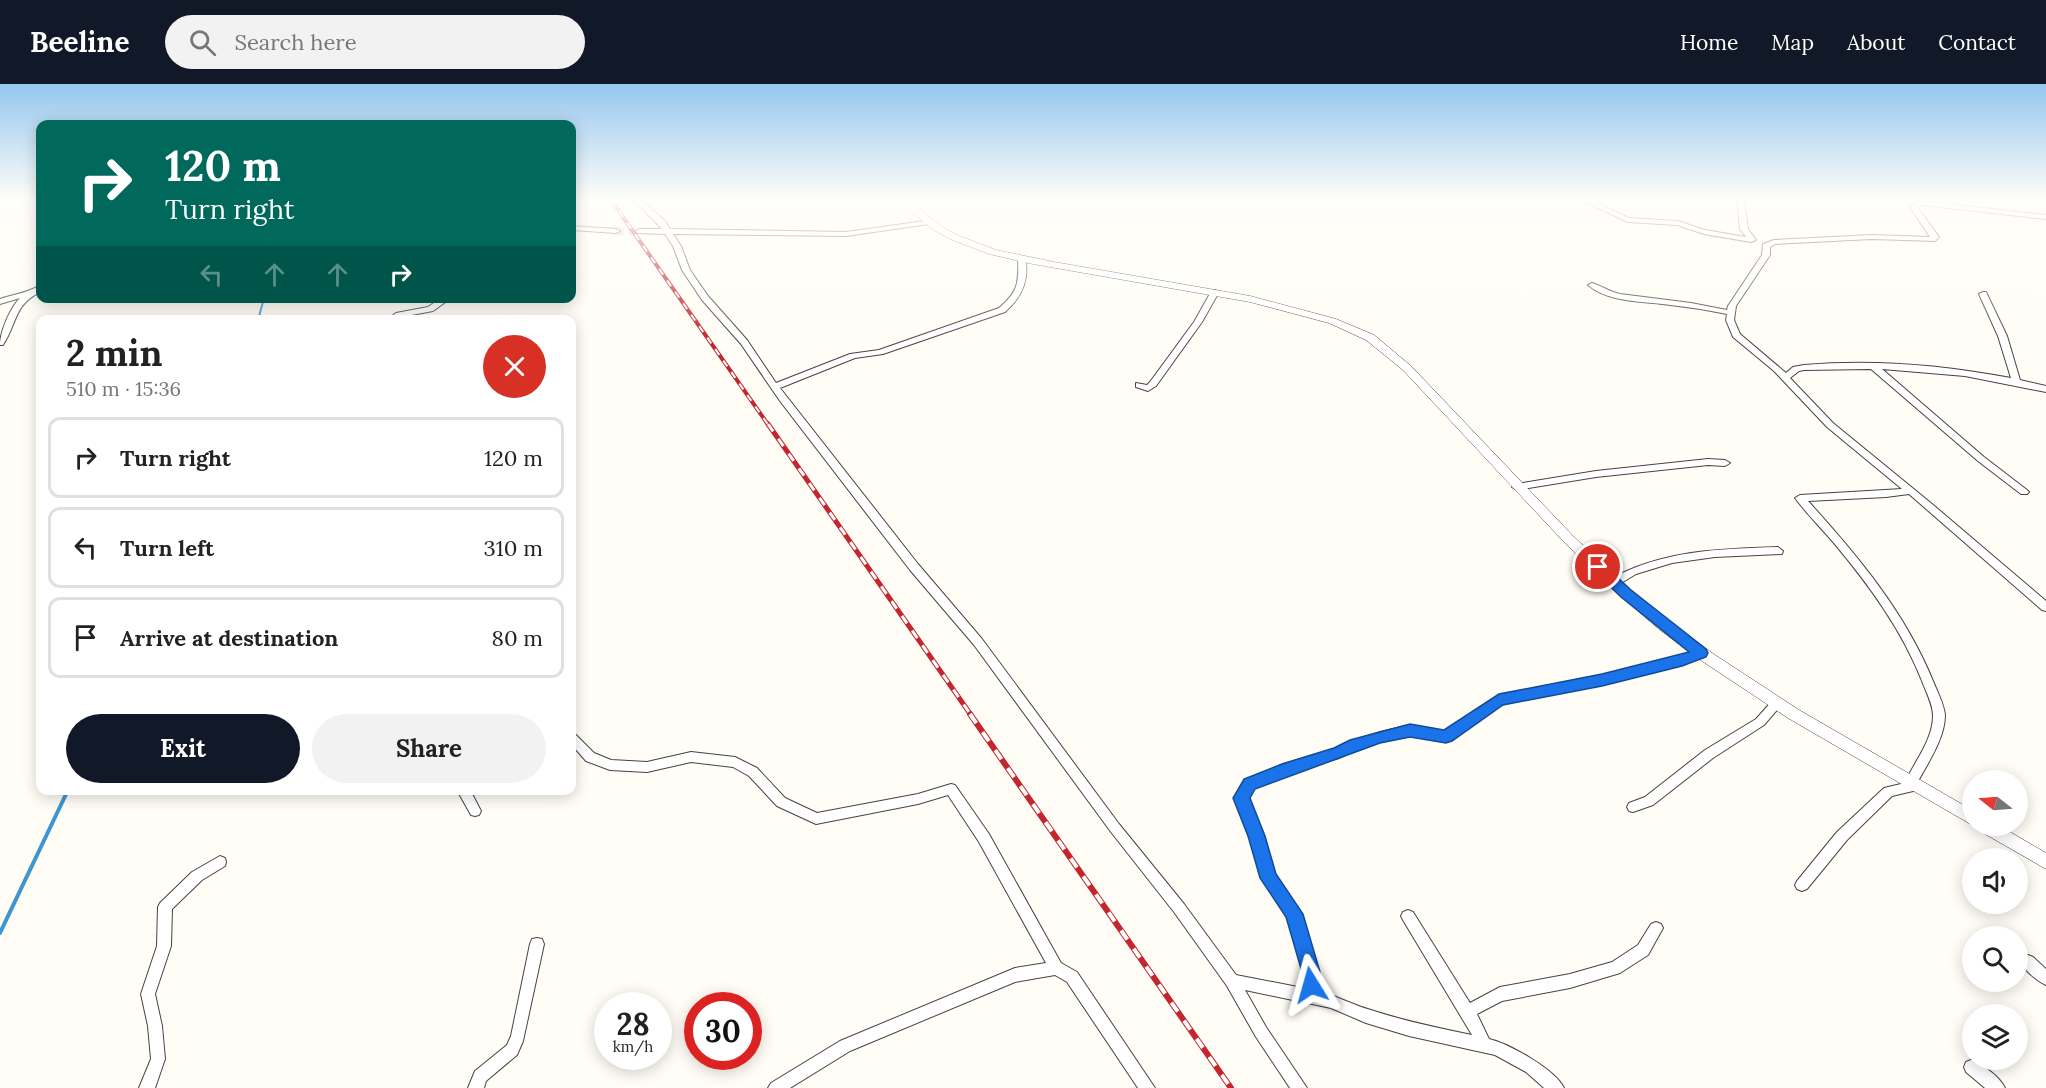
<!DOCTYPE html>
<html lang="en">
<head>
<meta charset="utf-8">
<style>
  :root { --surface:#fff; --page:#f2f2f2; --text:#222; --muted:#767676; --line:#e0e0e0; --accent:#111827 }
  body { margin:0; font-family:Lora,serif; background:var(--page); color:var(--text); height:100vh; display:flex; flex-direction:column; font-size:22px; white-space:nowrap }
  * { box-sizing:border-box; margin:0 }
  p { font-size:20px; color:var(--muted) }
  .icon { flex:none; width:33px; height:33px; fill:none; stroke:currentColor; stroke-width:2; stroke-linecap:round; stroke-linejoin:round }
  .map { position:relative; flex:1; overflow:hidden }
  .drawer { position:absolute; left:36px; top:231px; width:540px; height:480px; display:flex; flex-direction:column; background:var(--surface); border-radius:12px; box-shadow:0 3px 15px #0003 }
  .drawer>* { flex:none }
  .top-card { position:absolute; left:36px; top:36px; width:540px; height:183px; border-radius:12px; box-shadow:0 3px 15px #0003; background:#00695c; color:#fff; overflow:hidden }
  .needle { width:39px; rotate:287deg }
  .buttons { position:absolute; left:1962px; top:686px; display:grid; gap:12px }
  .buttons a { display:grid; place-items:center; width:66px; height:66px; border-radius:50%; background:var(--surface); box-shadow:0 3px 15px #0003; font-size:30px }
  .speed { position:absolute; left:594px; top:908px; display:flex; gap:12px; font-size:30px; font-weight:700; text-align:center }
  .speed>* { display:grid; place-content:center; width:78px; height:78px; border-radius:50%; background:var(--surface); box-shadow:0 3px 15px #0003; line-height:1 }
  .speed small { font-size:15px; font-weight:400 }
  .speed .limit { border:9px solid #d22; background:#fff; color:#111 }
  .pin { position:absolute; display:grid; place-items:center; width:51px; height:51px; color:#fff; margin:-26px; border:3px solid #fff; border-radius:50%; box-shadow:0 2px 6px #0007 }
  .me { position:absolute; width:66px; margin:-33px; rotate:352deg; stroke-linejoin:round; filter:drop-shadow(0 0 4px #0008) }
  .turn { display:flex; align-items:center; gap:21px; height:126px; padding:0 30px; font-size:27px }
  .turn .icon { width:78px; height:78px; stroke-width:2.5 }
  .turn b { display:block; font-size:42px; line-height:51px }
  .lanes { display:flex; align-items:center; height:57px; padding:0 30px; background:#0003; justify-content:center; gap:30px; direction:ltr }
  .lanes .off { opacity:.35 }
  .round { display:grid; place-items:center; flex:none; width:63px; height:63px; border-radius:32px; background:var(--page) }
  .overview { display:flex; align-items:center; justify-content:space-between; height:102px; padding:0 30px }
  h1 { font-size:36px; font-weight:700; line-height:45px }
  .primary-button { display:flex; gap:12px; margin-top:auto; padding:12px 30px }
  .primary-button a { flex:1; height:69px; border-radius:36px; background:var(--accent); color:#fff; font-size:24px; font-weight:700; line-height:69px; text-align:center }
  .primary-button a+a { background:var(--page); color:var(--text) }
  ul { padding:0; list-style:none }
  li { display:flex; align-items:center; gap:18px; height:81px; margin:0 12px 9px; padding:0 18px; border:3px solid var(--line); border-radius:12px }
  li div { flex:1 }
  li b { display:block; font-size:22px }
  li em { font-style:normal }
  header { display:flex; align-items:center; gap:36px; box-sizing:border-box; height:84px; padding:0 30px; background:var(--accent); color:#fff }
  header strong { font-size:28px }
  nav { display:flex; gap:33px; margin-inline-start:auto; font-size:21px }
  .search { width:420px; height:54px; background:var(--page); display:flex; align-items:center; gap:15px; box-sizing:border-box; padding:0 21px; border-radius:33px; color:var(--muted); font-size:22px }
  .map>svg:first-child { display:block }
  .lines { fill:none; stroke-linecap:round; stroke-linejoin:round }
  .stream-far1 { stroke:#3f96cf; stroke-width:2 }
  .stream { stroke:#3f96cf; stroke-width:4 }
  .minor-tunnel { stroke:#dbdad3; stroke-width:8; stroke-dasharray:8 4; stroke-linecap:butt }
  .minor-casing { stroke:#444; stroke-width:2 }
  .tertiary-casing { stroke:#444; stroke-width:1 }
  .minor { fill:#fff; fill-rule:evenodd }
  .tertiary { fill:#fff; fill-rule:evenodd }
  .rail-far2-casing { stroke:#c4262e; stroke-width:4 }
  .rail-far1-casing { stroke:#c4262e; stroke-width:5 }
  .rail-casing { stroke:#c4262e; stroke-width:6 }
  .rail-far2 { stroke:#fff; stroke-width:2; stroke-dasharray:7; stroke-linecap:butt }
  .rail-far1 { stroke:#fff; stroke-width:3; stroke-dasharray:9; stroke-linecap:butt }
  .rail { stroke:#fff; stroke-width:4; stroke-dasharray:11; stroke-linecap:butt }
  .route { fill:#1a73e8; stroke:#114b97; stroke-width:1.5 }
</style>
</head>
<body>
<header>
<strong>Beeline</strong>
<div class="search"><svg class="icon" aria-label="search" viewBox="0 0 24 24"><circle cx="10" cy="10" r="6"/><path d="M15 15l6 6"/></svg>Search here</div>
<nav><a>Home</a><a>Map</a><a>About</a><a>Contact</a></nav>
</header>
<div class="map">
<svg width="2046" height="1004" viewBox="0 0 2046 1004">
  <rect width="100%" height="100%" fill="#fffdf5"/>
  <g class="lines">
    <!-- stream-far1 -->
    <polyline class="stream-far1" points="258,236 264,214"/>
    <!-- stream -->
    <polyline class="stream" points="0,849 68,706"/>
    <!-- minor-tunnel -->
    <polyline class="minor-tunnel" points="616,147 640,147"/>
    <defs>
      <g id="minor">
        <path d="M634,116H642L665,137L670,145L846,148L932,136V140H929L846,152L673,150L681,162L690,186L708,212L747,256L776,299L850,270L879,266L999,224C1018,208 1019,199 1018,175L1025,173C1030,196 1022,213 1005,228L883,270L855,274L780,304L918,480L982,555L1119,740L1184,820L1236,891L1303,904L1304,888L1288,833L1262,794L1251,752L1236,714L1245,696L1284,680L1335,665L1346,659L1380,648L1410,641L1444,648L1499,611L1602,592L1680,572L1701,565L1705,566L1707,569L1705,572L1682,580L1602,600L1502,620L1446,658L1410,651L1380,658L1354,666L1339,674L1291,688L1253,704L1248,714L1263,752L1275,792L1301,830L1318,888L1317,907C1336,911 1352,921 1371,926C1404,937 1438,944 1472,951L1403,836L1401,832L1403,828L1408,826L1413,828L1470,919L1500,903L1570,890L1612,878L1638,861L1651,840L1656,838L1661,840L1663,844L1648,871L1620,889L1570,904L1502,917L1477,930L1489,955C1508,959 1556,986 1564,1004H1544L1526,988L1495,971L1409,952L1366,939L1331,924L1245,906L1266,943L1307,1004H1290L1256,953L1227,902L1174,828L1111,748L974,561L910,486L780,317L741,260L702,216L682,186L673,162L665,150L637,149L636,147L640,145H662Z"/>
        <polygon points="1581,116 1591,116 1629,134 1678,137 1705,146 1746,153 1740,145 1737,116 1744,116 1748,145 1756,156 1751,158 1704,150 1677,141 1628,138"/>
        <path d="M1921,117L2046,131V135L1922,121L1918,124L1939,153L1935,157L1872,155L1775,160L1770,163V171L1736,222L1734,236L1740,250L1786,289L1793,283L1804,281C1872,275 1943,281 2011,294L1998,252L1979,210L1983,208H1986L2007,252L2020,296L2046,302V308L1965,292L1882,285L1984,373L2027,406L2029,408L2027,410H2021L1978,377L1871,285L1804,286L1799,287L1790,294L1833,339L1932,420L2046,517V527L2042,526L1909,410L1886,413L1808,417C1857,471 1905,528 1933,597C1937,607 1944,620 1945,631C1945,657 1924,684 1913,707L1892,712L1847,756L1807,805L1802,807L1797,805L1795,801L1797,797L1837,748L1884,704L1905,699C1914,678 1933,656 1933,632C1933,620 1926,608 1922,597C1902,546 1869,501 1834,459C1821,444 1807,430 1795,414L1800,411L1902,405L1827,343L1774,287L1733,253L1726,236L1727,230C1708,226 1689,223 1670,221C1644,217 1609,219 1588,201L1592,199C1602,202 1610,208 1620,210L1691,219L1727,226L1728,222L1762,171L1763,160L1774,156L1872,151L1930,153L1910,123Z"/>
        <polygon points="572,142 616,145 620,147 616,149 572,146"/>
        <path d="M37,203H40V208C13,222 18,238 3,261H0C0,248 10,224 20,214L0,220V215C12,211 26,209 37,203Z"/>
        <polygon points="1212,206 1215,206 1219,208 1202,238 1156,302 1148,307 1136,303 1136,299 1147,301 1150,298 1194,238"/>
        <polygon points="441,214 451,214 433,227 401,233 397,236 387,236 396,229 428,223"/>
        <polygon points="1708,375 1725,376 1730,379 1725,382 1708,381 1596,393 1517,406 1512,403 1517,400 1596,387"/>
        <path d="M1778,463L1783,467L1782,470L1715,473L1672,479L1636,490L1618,501H1610L1609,498L1610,495C1664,466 1718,465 1778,463Z"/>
        <polygon points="1777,614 1781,616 1783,619 1764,641 1713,674 1653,721 1633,728 1629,727 1627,723 1629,719 1645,713 1705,666 1756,635 1773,616"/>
        <polygon points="572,649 576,651 594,669 611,676 647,678 691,668 735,673 757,684 785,714 817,729 918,710 951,700 955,701 989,750 1061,879 1077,888 1155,1004 1138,1004 1067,898 1055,891 1015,898 850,967 790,1004 768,1004 771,999 840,957 1015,884 1046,879 979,758 948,711 918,720 816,740 777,722 749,692 733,683 691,678 647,688 610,686 586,677 572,661"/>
        <polygon points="457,706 470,706 481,727 479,731 475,732 471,731"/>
        <polygon points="220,772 225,774 226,778 225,782 202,796 172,825 171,862 155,910 162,942 165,975 155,1004 139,1004 151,975 148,942 141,910 157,862 158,823 160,819 192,788"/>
        <polygon points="537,854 542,855 544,860 523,957 517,971 486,997 484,1004 468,1004 475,987 507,961 511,952 530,860 532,855"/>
        <path d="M2028,871L2033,873L2046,885V901C2037,897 2025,887 2021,878L2023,873Z"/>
        <path d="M1971,976C1982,980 2000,993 2005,1004H1985L1966,988L1964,983L1966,978Z"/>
      </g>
      <g id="tertiary">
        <polygon points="898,116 908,116 939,141 957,151 996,166 1054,178 1250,212 1336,235 1374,251 1411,282 1573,452 1631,506 1670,538 1712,569 1799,626 1972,726 1972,741 1788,634 1702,577 1660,546 1621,512 1564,458 1403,286 1366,256 1329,239 1250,218 1033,180 989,170 950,155 932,145"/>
        <polygon points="1976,741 1998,741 2046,769 2046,785 1978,746"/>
      </g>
    </defs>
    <!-- minor casing -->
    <use href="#minor" class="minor-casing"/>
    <!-- tertiary casing -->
    <use href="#tertiary" class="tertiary-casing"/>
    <!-- minor -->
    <use href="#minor" class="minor"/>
    <!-- tertiary -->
    <use href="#tertiary" class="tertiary"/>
    <defs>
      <polyline id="rail-far2" points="611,116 769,342"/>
      <polyline id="rail-far1" points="768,340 971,631"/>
      <polyline id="rail" points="970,630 1231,1004"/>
    </defs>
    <!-- rail-far2 casing -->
    <use href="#rail-far2" class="rail-far2-casing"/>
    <!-- rail-far1 casing -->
    <use href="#rail-far1" class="rail-far1-casing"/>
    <!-- rail casing -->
    <use href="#rail" class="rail-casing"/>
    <!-- rail-far2 -->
    <use href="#rail-far2" class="rail-far2"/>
    <!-- rail-far1 -->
    <use href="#rail-far1" class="rail-far1"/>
    <!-- rail -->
    <use href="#rail" class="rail"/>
  </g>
  <!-- sky -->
  <linearGradient id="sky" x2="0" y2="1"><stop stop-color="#95c6ee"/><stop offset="0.45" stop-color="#fffefa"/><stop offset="1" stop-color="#fffefa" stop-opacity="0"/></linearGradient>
  <rect width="2046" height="257" fill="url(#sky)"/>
  <!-- route -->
  <polygon class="route" points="1598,478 1603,480 1631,506 1706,565 1708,569 1706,573 1682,582 1602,602 1503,621 1452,657 1446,659 1410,653 1380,659 1255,705 1250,714 1265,752 1276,790 1303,830 1320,888 1317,907 1311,909 1304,907 1301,901 1302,888 1286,833 1260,794 1248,752 1233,714 1244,695 1282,680 1334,664 1350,656 1410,640 1444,646 1499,610 1602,590 1689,568 1621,513 1594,487 1592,483"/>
</svg>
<div class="buttons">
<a><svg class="needle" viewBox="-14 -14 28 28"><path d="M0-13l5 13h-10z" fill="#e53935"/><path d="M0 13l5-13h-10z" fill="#767676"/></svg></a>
<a><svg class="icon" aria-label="sound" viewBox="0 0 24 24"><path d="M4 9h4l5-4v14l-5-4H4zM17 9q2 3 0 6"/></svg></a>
<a><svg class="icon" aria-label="search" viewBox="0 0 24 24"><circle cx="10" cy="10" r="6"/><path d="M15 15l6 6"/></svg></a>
<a><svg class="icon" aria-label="layers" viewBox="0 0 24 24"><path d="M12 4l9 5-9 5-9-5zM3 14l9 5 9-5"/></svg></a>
</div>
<div class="speed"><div>28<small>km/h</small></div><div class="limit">30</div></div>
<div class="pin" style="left:1598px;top:483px;background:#d93025"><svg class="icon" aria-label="arrive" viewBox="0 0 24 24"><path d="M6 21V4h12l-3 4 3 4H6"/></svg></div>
<svg class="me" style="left:1311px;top:901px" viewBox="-20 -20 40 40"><path d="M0-17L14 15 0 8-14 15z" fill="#1a73e8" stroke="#fff" stroke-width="4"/></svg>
<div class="top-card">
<div class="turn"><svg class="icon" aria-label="right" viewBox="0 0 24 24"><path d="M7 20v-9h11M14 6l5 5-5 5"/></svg><div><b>120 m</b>Turn right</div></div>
<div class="lanes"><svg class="icon off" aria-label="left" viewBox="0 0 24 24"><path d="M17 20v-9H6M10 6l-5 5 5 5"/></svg><svg class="icon off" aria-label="ahead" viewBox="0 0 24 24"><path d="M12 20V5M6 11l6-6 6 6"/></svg><svg class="icon off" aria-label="ahead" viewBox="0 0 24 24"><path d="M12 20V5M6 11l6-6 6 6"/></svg><svg class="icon" aria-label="right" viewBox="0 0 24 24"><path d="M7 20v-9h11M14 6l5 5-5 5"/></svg></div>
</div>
<section class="drawer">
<div class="overview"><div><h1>2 min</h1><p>510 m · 15:36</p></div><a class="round" style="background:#d93025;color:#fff"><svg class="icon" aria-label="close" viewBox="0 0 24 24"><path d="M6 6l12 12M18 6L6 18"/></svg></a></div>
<ul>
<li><svg class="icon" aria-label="right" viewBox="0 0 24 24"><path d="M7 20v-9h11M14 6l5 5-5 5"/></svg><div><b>Turn right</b></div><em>120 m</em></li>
<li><svg class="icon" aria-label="left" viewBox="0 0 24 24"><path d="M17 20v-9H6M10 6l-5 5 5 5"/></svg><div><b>Turn left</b></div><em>310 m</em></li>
<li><svg class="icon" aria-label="arrive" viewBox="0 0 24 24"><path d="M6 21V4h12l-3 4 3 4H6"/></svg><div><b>Arrive at destination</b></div><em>80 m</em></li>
</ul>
<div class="primary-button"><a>Exit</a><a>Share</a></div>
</section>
</div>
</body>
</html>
